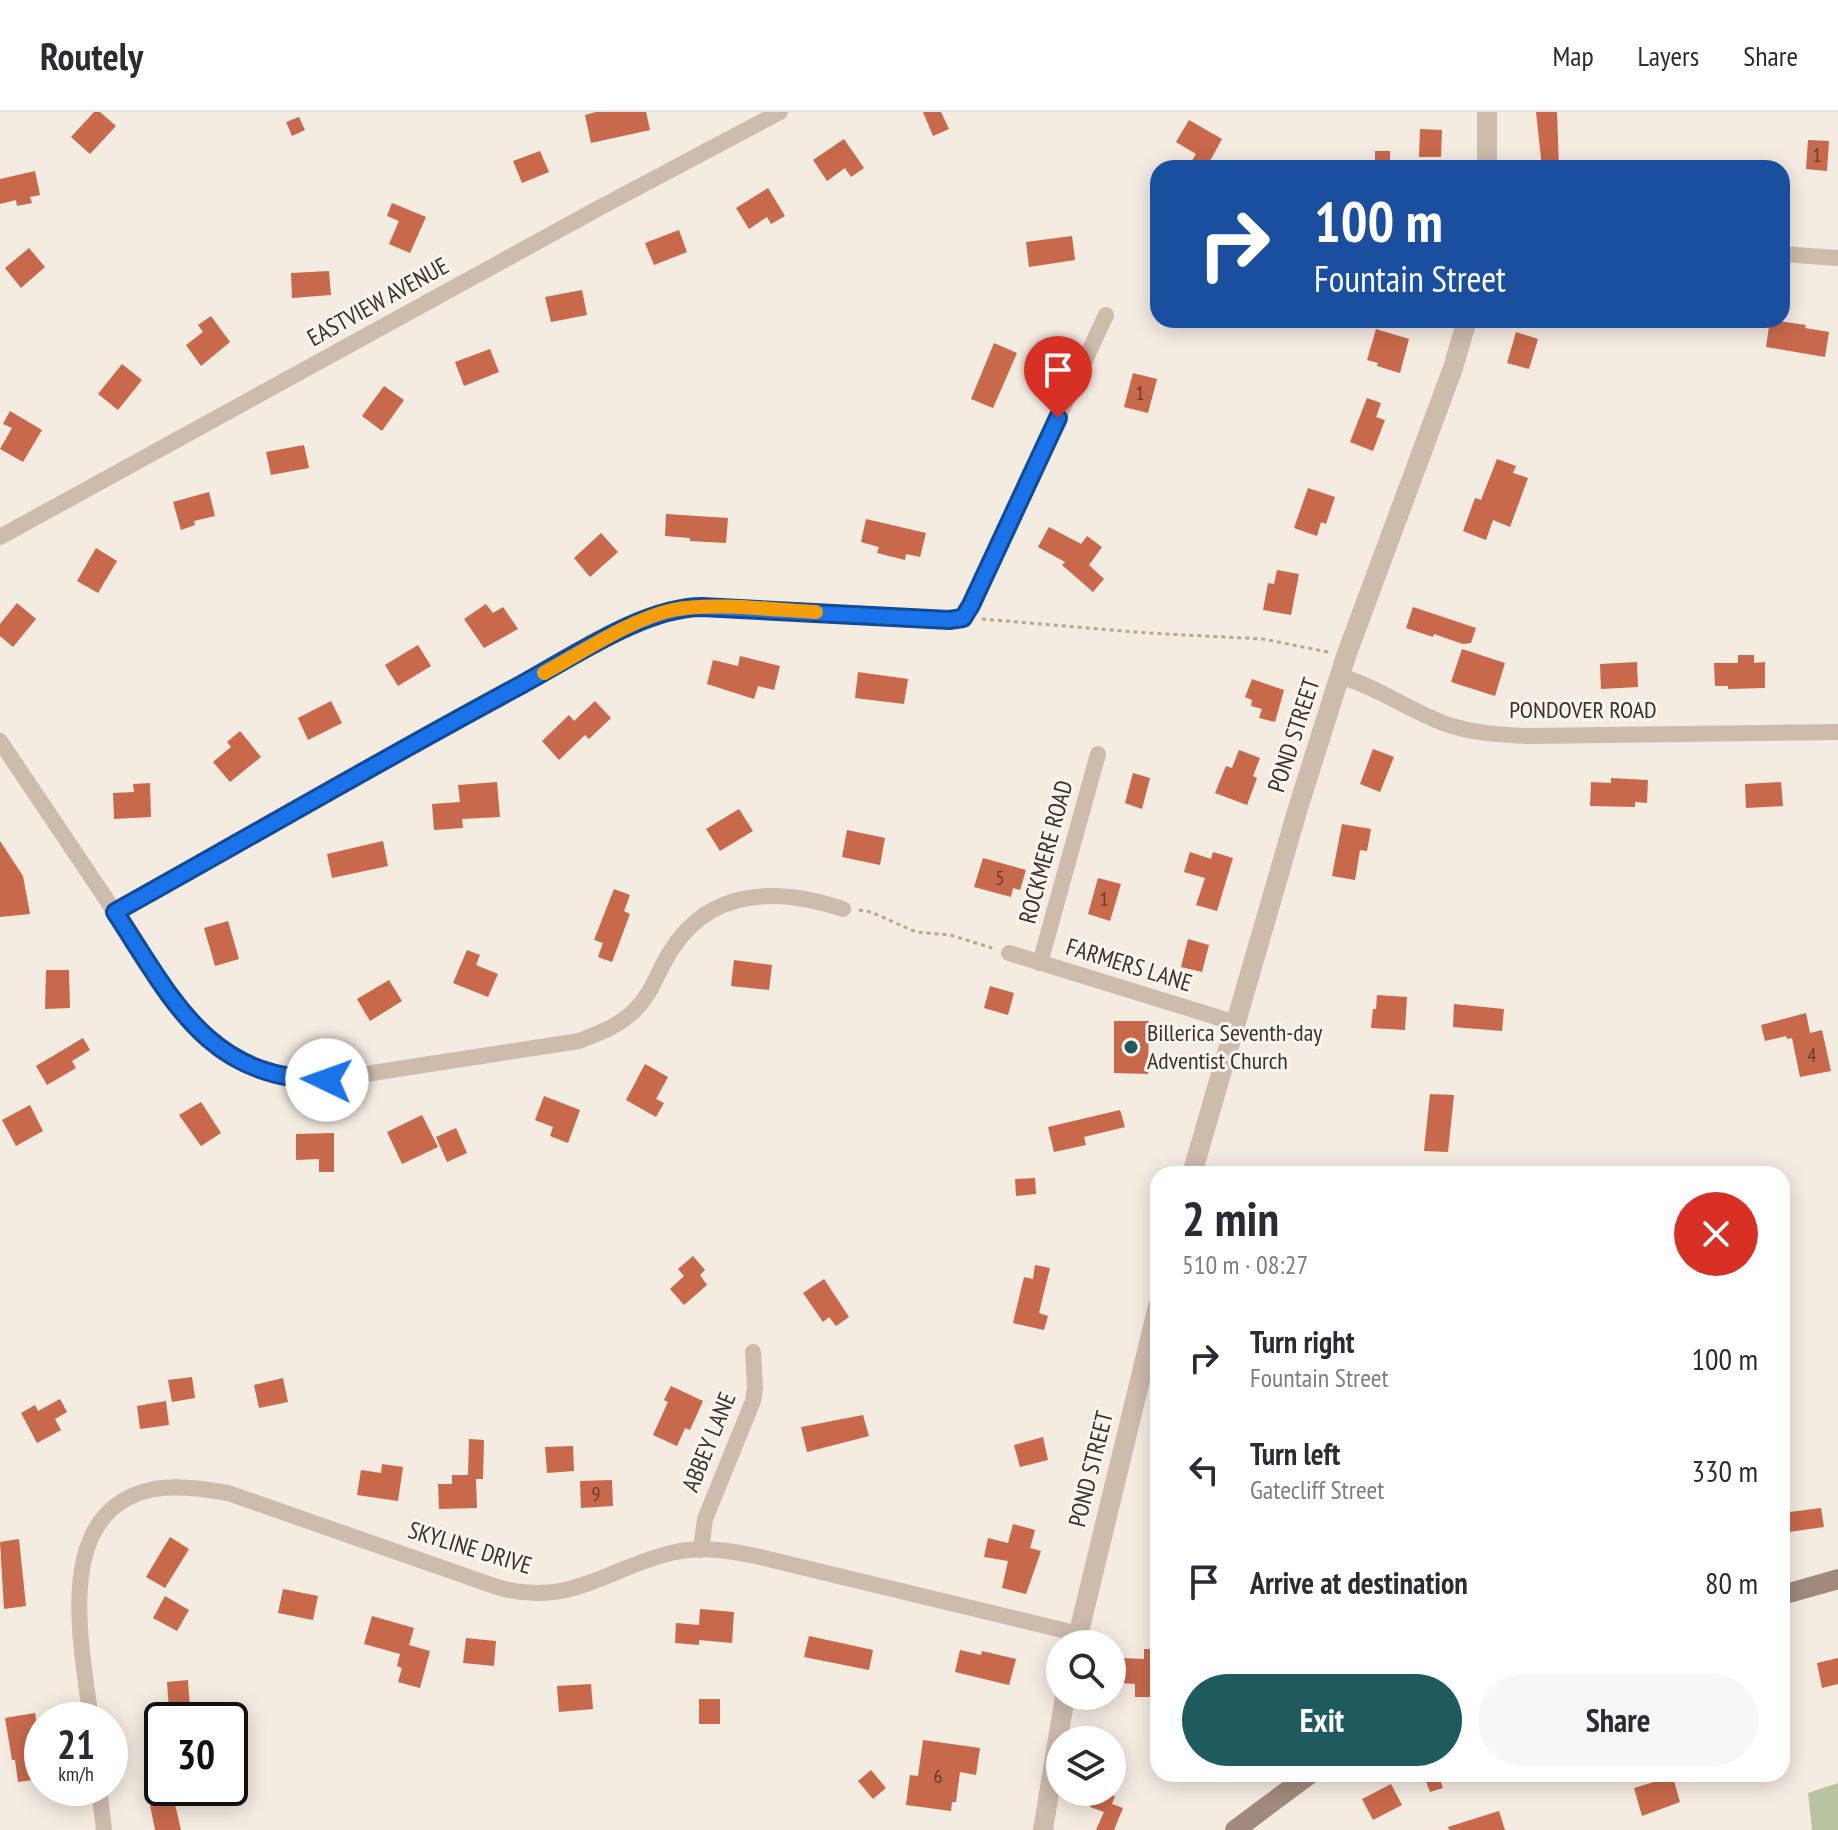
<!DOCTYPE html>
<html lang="en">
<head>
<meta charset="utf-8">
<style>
  :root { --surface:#fff; --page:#f7f7f7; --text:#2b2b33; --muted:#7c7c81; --line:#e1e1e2; --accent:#1f5a5e }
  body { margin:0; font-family:"PT Sans Narrow",sans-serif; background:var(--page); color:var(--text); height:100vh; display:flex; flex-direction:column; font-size:30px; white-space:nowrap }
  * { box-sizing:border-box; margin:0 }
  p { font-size:26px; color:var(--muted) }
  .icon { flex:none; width:44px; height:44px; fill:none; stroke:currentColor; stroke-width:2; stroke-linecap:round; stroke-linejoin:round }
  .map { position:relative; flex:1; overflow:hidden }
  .panel { position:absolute; left:1150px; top:1054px; width:640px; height:616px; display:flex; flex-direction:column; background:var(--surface); border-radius:24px; box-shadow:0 4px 20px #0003 }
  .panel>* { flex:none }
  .banner { position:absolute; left:1150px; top:48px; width:640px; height:168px; border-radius:24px; box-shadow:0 4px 20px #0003; background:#1a4fa0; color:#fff; overflow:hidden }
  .buttons { position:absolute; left:1046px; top:1518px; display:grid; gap:16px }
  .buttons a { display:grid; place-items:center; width:80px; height:80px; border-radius:50%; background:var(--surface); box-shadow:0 4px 20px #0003; font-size:40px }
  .speed { position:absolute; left:24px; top:1590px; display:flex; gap:16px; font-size:40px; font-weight:700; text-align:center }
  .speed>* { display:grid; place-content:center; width:104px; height:104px; border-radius:50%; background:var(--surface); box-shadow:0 4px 20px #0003; line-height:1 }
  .speed small { font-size:20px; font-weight:400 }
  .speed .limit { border:4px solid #111; border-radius:12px; background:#fff; color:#111 }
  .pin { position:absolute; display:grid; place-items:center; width:68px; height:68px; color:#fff; margin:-82px -34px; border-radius:50% 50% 50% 0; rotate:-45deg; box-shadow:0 0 8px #0007 }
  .pin .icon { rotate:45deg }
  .me { position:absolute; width:88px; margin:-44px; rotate:273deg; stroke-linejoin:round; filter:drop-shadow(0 0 6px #0008) }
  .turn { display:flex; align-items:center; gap:28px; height:168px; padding:0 32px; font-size:36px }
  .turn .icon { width:104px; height:104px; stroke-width:2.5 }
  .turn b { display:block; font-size:56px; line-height:68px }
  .round { display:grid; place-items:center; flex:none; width:84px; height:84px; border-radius:42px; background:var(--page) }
  .overview { display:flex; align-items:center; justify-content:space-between; height:136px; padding:0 32px }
  h1 { font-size:48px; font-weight:700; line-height:60px }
  .button { display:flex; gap:16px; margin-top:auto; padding:16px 32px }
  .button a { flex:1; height:92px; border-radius:48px; background:var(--accent); color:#fff; font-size:32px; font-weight:700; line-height:92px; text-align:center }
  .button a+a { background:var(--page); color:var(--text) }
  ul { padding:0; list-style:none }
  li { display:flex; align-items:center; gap:24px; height:112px; padding:0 32px }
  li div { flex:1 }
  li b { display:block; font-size:30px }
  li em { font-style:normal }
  header { display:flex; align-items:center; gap:48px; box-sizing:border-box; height:112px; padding:0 40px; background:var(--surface); border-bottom:2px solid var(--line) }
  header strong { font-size:38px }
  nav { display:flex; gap:44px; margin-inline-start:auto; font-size:28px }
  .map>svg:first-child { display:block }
  .green { fill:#b8c4a0 }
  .building { fill:#c8694b }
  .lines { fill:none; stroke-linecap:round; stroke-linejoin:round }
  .path { stroke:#b9a596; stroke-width:3; stroke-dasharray:4 4; stroke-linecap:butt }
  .minor { stroke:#cdbbac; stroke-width:16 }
  .tertiary { stroke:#cdbbac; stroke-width:20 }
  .secondary { stroke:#a18a7d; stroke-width:20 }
  .route-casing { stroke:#114b97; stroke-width:20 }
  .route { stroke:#1a73e8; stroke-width:14 }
  .slow { stroke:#f59e0b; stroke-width:14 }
  .poi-dot { fill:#1f5a5e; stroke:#fbf5ee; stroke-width:3 }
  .labels { text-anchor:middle; stroke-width:6; stroke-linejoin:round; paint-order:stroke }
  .number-label { font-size:20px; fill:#5e3e33 }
  .street-label { font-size:24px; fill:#3b302b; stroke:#fbf5ee }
  .poi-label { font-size:24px; fill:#3b302b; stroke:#fbf5ee; text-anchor:start }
</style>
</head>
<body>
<header>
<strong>Routely</strong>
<nav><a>Map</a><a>Layers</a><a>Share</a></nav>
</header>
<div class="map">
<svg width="1838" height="1718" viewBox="0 0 1838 1718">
  <rect width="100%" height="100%" fill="#f4ebe1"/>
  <!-- green -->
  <polygon class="green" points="1838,1671 1838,1718 1812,1718 1808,1681"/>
  <!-- building -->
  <g class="building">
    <polygon points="94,0 100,0 116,14 90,42 71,25"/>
    <polygon points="596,0 646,0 650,18 591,31 585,3"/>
    <polygon points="923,0 941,0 949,17 933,24"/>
    <polygon points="1536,0 1557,0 1559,56 1542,56"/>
    <polygon points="299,5 305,18 292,24 286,10"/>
    <polygon points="1189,8 1222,27 1206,56 1191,50 1196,42 1176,30"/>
    <polygon points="1420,17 1442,18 1441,45 1419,45"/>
    <polygon points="844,27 864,56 851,65 845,56 827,69 813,48"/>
    <polygon points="1808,28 1829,29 1827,59 1806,57"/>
    <polygon points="540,39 549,60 522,71 513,49"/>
    <rect x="1375" y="39" width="15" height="15"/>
    <polygon points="35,59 40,83 30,85 32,91 17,94 16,88 0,92 0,67"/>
    <polygon points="768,76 785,104 771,112 767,105 749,117 736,96"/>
    <polygon points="392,91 426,105 410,141 389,132 399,109 387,104"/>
    <polygon points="679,118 687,140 654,153 645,131"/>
    <polygon points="1072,124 1075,148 1029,155 1026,130"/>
    <polygon points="29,136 45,155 21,176 5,156"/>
    <polygon points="329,159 331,183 292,186 291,161"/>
    <polygon points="582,178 587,203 551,210 545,185"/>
    <polygon points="211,204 230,230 201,254 186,233 203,220 198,213"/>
    <polygon points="1770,208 1806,213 1805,216 1829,220 1825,245 1766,235"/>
    <polygon points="1376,217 1409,227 1400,261 1377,254 1378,251 1367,248"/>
    <polygon points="1516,220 1538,227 1529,257 1507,251"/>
    <polygon points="994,231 1017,241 993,296 971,287"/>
    <polygon points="490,237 499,260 464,274 455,250"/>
    <polygon points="122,252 142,268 118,298 98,282"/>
    <polygon points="1133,261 1157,267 1148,301 1124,295"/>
    <polygon points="384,274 404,288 382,319 362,304"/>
    <polygon points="1367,286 1381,291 1376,305 1385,308 1373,339 1350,330"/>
    <polygon points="10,299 42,318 23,350 0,337 12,316 3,312"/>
    <polygon points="304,333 309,356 271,363 266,340"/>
    <polygon points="1497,347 1516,354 1513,361 1528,366 1510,415 1493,408 1486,428 1463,419 1475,386 1481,388"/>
    <polygon points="1308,376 1335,385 1326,412 1321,410 1317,424 1294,416"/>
    <polygon points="209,380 215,404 194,409 195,413 181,418 173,390"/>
    <polygon points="666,402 728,406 726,431 690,429 690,426 665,424"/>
    <polygon points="866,407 926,421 920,445 906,442 905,448 877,441 879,435 861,430"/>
    <polygon points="1049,415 1081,432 1087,424 1102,435 1089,453 1104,467 1093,480 1062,453 1065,450 1038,435"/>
    <polygon points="601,421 618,440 590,465 574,446"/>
    <polygon points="96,436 117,449 98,481 77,469"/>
    <polygon points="1277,458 1299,462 1291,503 1263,498 1268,471 1274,472"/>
    <polygon points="17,491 36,507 13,535 0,524 0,512"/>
    <polygon points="486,492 493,501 503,495 518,517 484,536 464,507"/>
    <polygon points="1413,495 1476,516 1471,531 1463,532 1434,522 1433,525 1406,516"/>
    <polygon points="418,533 431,554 398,574 385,553"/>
    <polygon points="1462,537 1505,551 1495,584 1451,570"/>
    <polygon points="1738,543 1754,543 1754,551 1765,550 1765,576 1728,577 1728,574 1715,574 1714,551 1738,551"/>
    <polygon points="740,544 780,554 774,578 758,574 754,587 707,572 713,548 738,554"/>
    <polygon points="1637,550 1638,575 1601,577 1600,552"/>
    <polygon points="858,560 908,567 904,592 855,586"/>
    <polygon points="1252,567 1284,578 1275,610 1259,606 1262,597 1251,594 1252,588 1245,585"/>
    <polygon points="331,589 342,611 308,628 298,606"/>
    <polygon points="595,589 611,606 589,627 585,623 559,648 542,629 569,603 574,609"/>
    <polygon points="240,619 261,645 230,670 213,650 231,635 227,630"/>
    <polygon points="1373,637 1394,645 1380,680 1360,672"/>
    <polygon points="1239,638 1260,646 1253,664 1257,666 1247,693 1215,681 1226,654 1232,656"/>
    <polygon points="1133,661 1150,666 1142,697 1125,691"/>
    <polygon points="1611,666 1648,668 1647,691 1635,690 1635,695 1590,694 1591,670 1611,671"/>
    <polygon points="497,670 500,705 462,707 463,716 434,718 432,692 460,690 458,673"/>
    <polygon points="1781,670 1783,694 1746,696 1745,672"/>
    <polygon points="150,671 151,705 114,707 113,681 134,680 133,672"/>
    <polygon points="739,697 753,719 720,739 706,717"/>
    <polygon points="1342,712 1371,717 1367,739 1360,738 1355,768 1332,764"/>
    <polygon points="847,718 885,726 880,753 842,745"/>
    <polygon points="0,729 23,764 30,802 0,805"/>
    <polygon points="383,729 388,754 332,766 327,742"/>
    <polygon points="1190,740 1211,747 1213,740 1233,746 1217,799 1196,793 1205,766 1184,760"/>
    <polygon points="983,746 1026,758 1020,778 1013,776 1011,785 974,775"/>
    <polygon points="1098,766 1121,772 1110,809 1088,802"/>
    <polygon points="614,777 630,783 624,799 630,802 612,850 598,845 603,831 594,828"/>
    <polygon points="228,809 239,847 215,854 204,816"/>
    <polygon points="1188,827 1209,833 1202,860 1181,855"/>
    <polygon points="467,838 480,843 476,853 498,862 488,885 453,871"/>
    <polygon points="734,848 772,853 769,878 731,874"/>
    <polygon points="46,858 69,858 70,896 45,897"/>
    <polygon points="389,868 402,889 370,909 357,887"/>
    <polygon points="990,874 1014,881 1008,903 984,896"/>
    <polygon points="1377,883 1407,885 1405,918 1371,916 1373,897 1376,897"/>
    <polygon points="1454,892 1504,897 1502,919 1453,915"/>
    <polygon points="1806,901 1810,921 1822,918 1831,959 1800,965 1792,926 1787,927 1786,924 1765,929 1761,913"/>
    <polygon points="1114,909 1149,909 1148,962 1114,961"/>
    <polygon points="83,926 90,938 72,949 76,956 47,973 36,954"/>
    <polygon points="645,952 668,965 656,987 664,991 656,1005 626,988"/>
    <polygon points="1430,982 1454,983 1448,1040 1424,1039"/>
    <polygon points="544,984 580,998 568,1031 550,1024 553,1015 535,1008"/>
    <polygon points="201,990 221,1021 201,1034 179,1003"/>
    <polygon points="30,993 43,1019 16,1034 2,1008"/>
    <polygon points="1120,998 1125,1015 1084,1025 1086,1033 1054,1040 1048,1015"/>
    <polygon points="422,1003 438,1035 402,1052 387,1020"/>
    <polygon points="456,1016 467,1041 447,1050 436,1025"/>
    <polygon points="334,1021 334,1060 319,1060 319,1047 296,1048 296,1022"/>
    <polygon points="1035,1066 1036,1082 1016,1084 1015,1067"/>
    <polygon points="693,1144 705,1158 700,1163 707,1173 684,1193 670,1177 684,1164 678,1157"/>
    <polygon points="1035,1153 1050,1156 1039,1201 1048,1204 1044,1218 1013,1211 1024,1165 1033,1167"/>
    <polygon points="824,1167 849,1205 836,1214 829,1205 823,1210 803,1181"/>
    <polygon points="192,1265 195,1286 172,1290 168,1268"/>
    <polygon points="283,1266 288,1290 259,1296 254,1273"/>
    <polygon points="671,1274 703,1289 690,1318 685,1316 677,1334 653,1323 668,1290 664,1288"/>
    <polygon points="60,1287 67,1300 55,1307 61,1318 37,1331 21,1301 35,1293 38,1299"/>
    <polygon points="166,1289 169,1313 140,1317 137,1294"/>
    <polygon points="863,1303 869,1324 807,1340 801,1315"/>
    <polygon points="1043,1325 1048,1348 1020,1355 1014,1333"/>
    <polygon points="469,1327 484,1328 483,1367 476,1367 477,1396 439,1397 438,1372 452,1372 452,1363 468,1363"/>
    <polygon points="573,1334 574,1359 547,1361 545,1335"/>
    <polygon points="382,1352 403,1355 398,1389 357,1383 361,1358 381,1361"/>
    <polygon points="612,1368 613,1394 581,1396 580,1369"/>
    <polygon points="1821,1396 1824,1415 1782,1421 1782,1401"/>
    <polygon points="1013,1412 1035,1418 1030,1436 1041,1439 1026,1482 1002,1476 1008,1449 984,1445 988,1426 1008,1431"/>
    <polygon points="170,1425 189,1437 165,1476 146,1465"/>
    <polygon points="19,1427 26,1494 4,1497 0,1430"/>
    <polygon points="283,1477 318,1484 313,1508 278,1501"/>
    <polygon points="165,1484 189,1498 177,1519 153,1506"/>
    <polygon points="700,1497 734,1500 732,1531 699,1528 699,1533 675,1531 676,1511 699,1513"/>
    <polygon points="372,1504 414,1516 409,1533 430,1539 420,1576 398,1570 402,1556 397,1554 400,1542 364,1532"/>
    <polygon points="809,1524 873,1538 869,1558 804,1545"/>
    <polygon points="466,1526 496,1529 494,1554 463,1551"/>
    <polygon points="1144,1537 1158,1537 1158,1585 1135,1585 1135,1572 1122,1571 1122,1546 1144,1547"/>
    <polygon points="960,1538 981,1543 982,1539 1016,1547 1009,1573 955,1560"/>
    <polygon points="1838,1546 1838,1572 1822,1576 1817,1551"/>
    <polygon points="188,1568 190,1597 169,1599 167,1570"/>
    <polygon points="591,1572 593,1597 559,1600 557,1574"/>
    <rect x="699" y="1587" width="21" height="25"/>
    <polygon points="35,1601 42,1643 37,1645 40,1667 18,1670 15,1648 12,1648 5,1606"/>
    <polygon points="923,1628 980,1636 976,1663 960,1660 956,1690 952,1690 951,1699 906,1693 910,1663 918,1664"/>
    <polygon points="871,1658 886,1676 873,1687 858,1669"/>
    <polygon points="1423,1662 1438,1662 1443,1676 1430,1680"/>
    <polygon points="1655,1662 1672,1662 1680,1690 1642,1704 1634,1676 1657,1669"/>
    <polygon points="1391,1672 1402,1693 1373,1708 1362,1687"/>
    <polygon points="1096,1680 1115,1684 1112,1692 1123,1696 1114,1718 1096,1718 1104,1700 1090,1695"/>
    <polygon points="174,1688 181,1718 155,1718 150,1693"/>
    <polygon points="1499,1699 1505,1718 1449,1718 1448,1715"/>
  </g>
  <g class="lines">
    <!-- path -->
    <g class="path">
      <polyline points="982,507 1147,521 1263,527 1328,540"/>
      <polyline points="859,798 871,800 916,820 950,823 992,836"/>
    </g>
    <!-- minor -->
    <g class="minor">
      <polyline points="1782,142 1838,146"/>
      <polyline points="0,425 599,96 780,0"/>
      <path d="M1340,564C1377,575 1407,597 1443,611C1470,621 1500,623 1529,624L1838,620"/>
      <path d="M0,629L182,900C225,947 263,968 327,968L579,929C599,921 617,915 633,900C654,880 657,859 672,837C712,775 779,776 843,797"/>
      <path d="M115,800C248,725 380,649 514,577C566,549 643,495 702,495L949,508L963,506L971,493L1106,203"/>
      <polyline points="1009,841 1236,911"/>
      <polyline points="1040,851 1098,642"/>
      <polyline points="701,1438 705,1407 753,1289 755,1276 753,1240"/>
      <path d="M91,1608C82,1534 50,1398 154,1377C178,1373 205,1377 228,1381L497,1475C571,1497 610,1454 675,1440C703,1434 733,1439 760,1445L1079,1522"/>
      <polyline points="99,1676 104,1718"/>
    </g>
    <!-- tertiary -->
    <g class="tertiary">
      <polyline points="1487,0 1487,56"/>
      <polyline points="1192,1062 1298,696 1346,544 1453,256 1467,208"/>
      <polyline points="1076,1532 1158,1194"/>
      <polyline points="1043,1718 1065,1584"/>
    </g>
    <!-- secondary -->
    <g class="secondary">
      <polyline points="1782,1483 1838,1467"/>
      <polyline points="1235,1718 1310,1662"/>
    </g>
  </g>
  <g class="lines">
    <defs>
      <path id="route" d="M327,968C208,968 173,888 115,800C250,725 383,647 519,574C571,546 644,495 702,495L949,508L963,506L971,493L1058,306"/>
    </defs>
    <!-- route casing -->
    <use href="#route" class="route-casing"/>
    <!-- route -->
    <use href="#route" class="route"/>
    <!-- slow -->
    <path class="slow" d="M544,561C581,541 633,506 673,498C711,490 775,498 816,500"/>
  </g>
  <!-- markers -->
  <circle class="poi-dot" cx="1131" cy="935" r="8"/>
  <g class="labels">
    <!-- number labels -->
    <g class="number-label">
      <text x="1817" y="50">1</text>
      <text x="1140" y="288">1</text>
      <text x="1000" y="773">5</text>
      <text x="1104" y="794">1</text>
      <text x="1812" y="950">4</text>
      <text x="596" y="1389">9</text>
      <text x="938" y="1671">6</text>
    </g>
    <!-- street labels -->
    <g class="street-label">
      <text transform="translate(378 190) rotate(-29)" y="8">EASTVIEW AVENUE</text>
      <text x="1583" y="606">PONDOVER ROAD</text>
      <text transform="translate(1294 623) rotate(-72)" y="8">POND STREET</text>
      <text transform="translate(1046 740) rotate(-75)" y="8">ROCKMERE ROAD</text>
      <text transform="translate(1129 853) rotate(17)" y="8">FARMERS LANE</text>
      <text transform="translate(709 1330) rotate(-68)" y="8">ABBEY LANE</text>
      <text transform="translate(1091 1357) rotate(-76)" y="8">POND STREET</text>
      <text transform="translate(470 1436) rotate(17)" y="8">SKYLINE DRIVE</text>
    </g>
    <!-- poi labels -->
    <g class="poi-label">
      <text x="1147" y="929">Billerica Seventh-day<tspan x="1147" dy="28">Adventist Church</tspan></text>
    </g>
  </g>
</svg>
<div class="buttons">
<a><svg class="icon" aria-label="search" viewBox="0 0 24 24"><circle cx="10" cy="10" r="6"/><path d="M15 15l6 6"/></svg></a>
<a><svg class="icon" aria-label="layers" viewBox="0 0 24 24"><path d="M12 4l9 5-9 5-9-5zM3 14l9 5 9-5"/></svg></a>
</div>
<div class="speed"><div>21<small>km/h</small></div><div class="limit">30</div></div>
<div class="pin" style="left:1058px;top:306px;background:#d93025"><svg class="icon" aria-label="arrive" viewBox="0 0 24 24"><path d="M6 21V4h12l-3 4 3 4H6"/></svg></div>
<svg class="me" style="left:327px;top:968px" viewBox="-20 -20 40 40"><circle r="19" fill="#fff"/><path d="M0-13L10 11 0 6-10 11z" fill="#1a73e8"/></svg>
<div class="banner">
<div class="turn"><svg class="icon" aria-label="right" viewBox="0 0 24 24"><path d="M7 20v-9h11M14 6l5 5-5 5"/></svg><div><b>100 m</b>Fountain Street</div></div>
</div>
<section class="panel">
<div class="overview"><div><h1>2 min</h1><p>510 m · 08:27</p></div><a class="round" style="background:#d93025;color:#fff"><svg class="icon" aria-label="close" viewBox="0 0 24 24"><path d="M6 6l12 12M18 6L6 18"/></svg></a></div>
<ul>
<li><svg class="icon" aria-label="right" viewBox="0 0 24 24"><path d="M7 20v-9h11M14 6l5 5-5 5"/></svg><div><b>Turn right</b><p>Fountain Street</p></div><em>100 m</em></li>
<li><svg class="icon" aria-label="left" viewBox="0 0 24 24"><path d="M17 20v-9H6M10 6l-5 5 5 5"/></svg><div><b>Turn left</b><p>Gatecliff Street</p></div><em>330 m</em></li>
<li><svg class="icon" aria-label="arrive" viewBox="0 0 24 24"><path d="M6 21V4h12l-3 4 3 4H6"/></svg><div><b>Arrive at destination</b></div><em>80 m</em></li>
</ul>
<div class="button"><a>Exit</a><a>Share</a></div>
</section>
</div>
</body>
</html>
